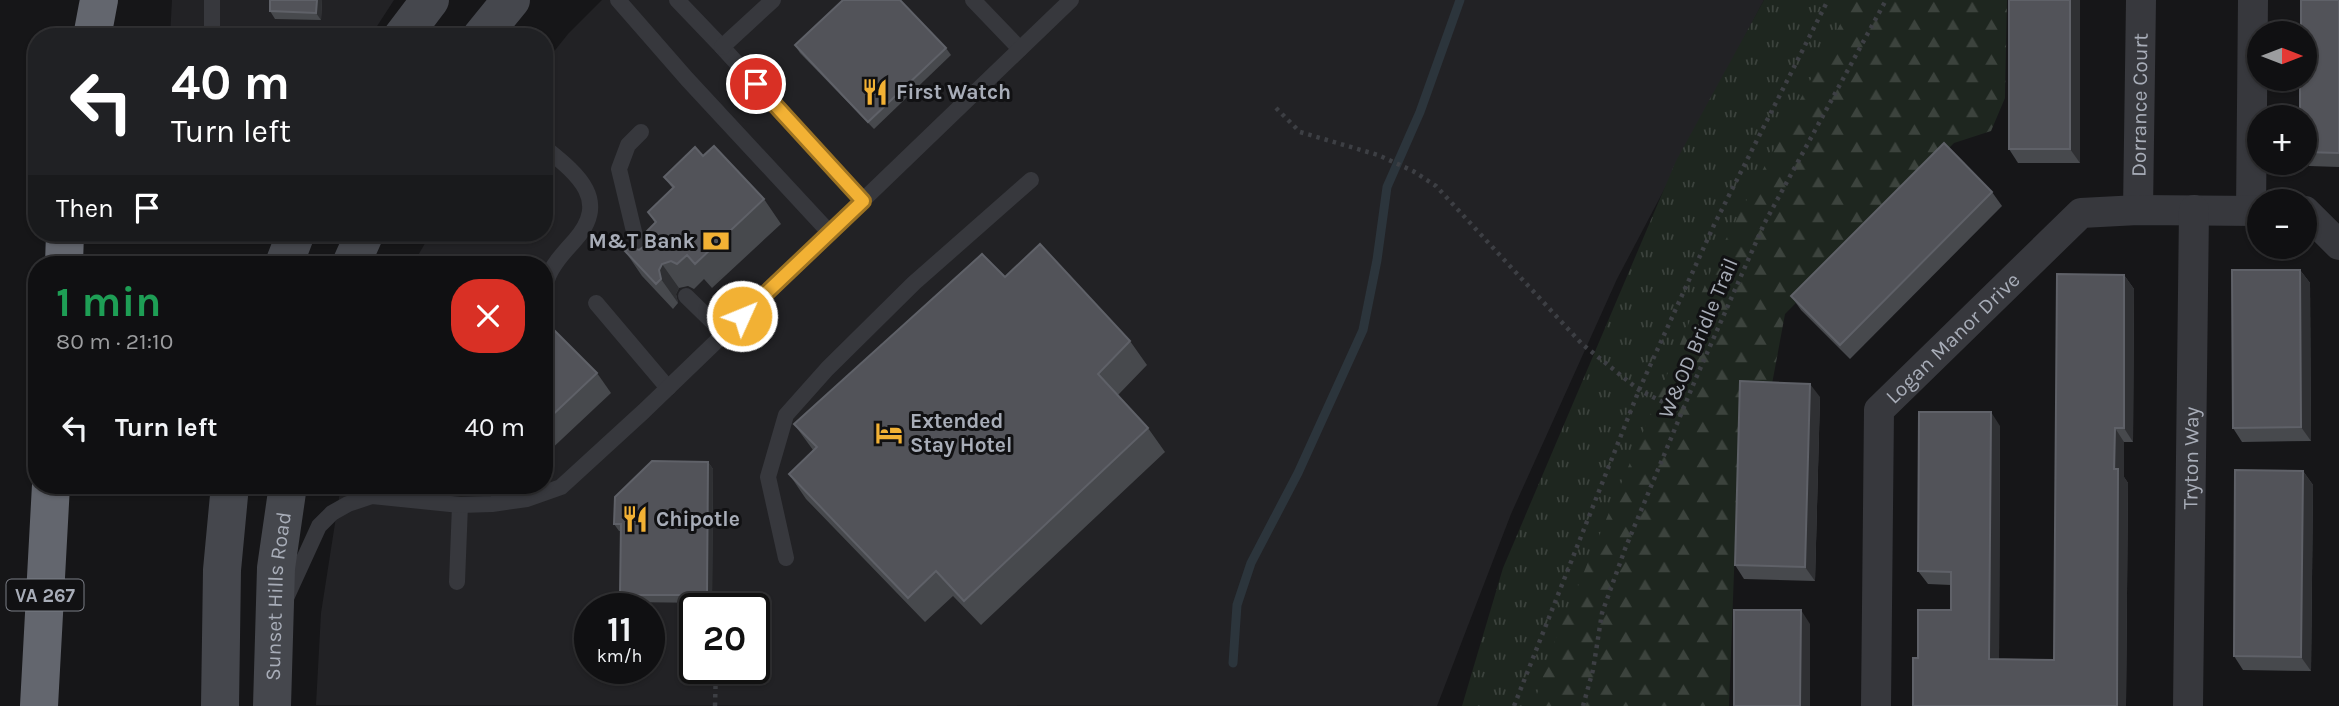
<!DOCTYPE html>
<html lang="en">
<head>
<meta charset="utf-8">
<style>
  :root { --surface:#101012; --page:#19191b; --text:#f1f3f6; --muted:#9c9d9f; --line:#303032 }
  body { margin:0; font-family:Karla,sans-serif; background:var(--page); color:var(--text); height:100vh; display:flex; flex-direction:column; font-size:26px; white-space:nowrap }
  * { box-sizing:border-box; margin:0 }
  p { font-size:23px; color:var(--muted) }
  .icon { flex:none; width:38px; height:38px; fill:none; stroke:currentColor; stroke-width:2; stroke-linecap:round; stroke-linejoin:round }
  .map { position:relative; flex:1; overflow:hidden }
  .details { position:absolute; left:28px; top:256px; width:525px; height:238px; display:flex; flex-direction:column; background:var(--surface); border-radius:28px; box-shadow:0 2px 5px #0004,0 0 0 2px var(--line) }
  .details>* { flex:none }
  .guide { position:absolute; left:28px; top:28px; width:525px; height:214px; border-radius:28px; box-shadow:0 2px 5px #0004,0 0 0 2px var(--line); background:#202124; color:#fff; overflow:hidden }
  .needle { width:46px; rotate:90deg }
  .controls { position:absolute; left:2247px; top:21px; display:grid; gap:14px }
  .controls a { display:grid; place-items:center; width:70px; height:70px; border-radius:50%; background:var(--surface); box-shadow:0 2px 5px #0004,0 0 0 2px var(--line); font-size:35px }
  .speed { position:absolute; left:574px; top:593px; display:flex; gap:14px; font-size:35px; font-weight:700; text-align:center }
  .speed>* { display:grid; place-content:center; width:91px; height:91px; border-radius:50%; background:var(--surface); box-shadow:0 2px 5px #0004,0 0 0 2px var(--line); line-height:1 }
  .speed small { font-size:18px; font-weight:400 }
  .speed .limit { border:4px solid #111; border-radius:10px; background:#fff; color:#111 }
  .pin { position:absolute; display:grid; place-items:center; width:60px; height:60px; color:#fff; margin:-30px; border:4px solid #fff; border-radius:50%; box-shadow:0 2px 7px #0007 }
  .me { position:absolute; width:77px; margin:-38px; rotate:46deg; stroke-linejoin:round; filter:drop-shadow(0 0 5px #0008) }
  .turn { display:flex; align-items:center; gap:24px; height:147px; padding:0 28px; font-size:32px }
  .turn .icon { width:91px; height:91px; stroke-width:2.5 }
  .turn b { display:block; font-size:49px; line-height:60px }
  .then { display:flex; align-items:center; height:66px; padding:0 28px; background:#0003; gap:14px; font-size:26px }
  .round { display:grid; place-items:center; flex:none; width:74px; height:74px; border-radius:28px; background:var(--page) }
  .head { display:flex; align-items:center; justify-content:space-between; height:119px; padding:0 28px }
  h1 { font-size:42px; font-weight:700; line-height:52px; color:#1e9e55 }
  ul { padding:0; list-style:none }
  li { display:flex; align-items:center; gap:21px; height:105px; padding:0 28px }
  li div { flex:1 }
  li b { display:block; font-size:26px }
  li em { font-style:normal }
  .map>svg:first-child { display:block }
  .built { fill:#222225; fill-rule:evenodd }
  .grass { fill:url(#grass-tufts) }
  .forest { fill:url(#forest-firs) }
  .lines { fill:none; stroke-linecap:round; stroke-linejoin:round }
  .stream { stroke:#2c353c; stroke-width:9 }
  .path { stroke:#3d3f44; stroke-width:4.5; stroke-dasharray:3.5 5; stroke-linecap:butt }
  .lane { stroke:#37383d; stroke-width:16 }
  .street { stroke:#37383d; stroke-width:30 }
  .secondary { stroke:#45474d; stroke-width:38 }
  .highway { stroke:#63666e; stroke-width:38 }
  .wall { fill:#47494d }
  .shaded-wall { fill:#2f3033 }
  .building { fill:#525359; stroke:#5f6168; stroke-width:2 }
  .route-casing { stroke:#9d7322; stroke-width:18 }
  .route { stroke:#f2b134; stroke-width:12 }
  .labels { text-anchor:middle; stroke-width:6; stroke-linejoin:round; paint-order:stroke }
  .shield { fill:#111113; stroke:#7b7e86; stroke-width:2 }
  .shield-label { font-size:19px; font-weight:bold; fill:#a8adb8 }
  .poi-label { font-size:21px; font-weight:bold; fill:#a8adb8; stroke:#111113; text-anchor:start }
  .street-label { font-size:21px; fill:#a8adb8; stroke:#111113 }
</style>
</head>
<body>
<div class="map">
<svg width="2339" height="706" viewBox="0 0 2339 706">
  <defs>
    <pattern id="grass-tufts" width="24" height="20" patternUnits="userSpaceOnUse" patternTransform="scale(1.75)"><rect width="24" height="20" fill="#1e261f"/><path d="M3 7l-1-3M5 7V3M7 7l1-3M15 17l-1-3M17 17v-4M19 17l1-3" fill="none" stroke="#3c433d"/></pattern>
    <pattern id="forest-firs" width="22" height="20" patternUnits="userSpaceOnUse" patternTransform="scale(1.75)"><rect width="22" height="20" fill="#1e261f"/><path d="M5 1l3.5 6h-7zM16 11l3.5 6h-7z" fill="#3c433d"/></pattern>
  </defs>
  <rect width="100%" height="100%" fill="#161618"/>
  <!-- built -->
  <g class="built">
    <polygon points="172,0 394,0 370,37 170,37"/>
    <path d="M602,0H1764L1617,279L1511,514L1437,706L316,705L321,613L341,485H544V264H413L431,233H544V64L568,34ZM590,609H649V668H590ZM695,609H754V668H695Z"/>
  </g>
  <!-- grass -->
  <polygon class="grass" points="1764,0 1924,0 1608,706 1462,706 1503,568 1676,161"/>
  <!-- forest -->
  <polygon class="forest" points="1853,0 2007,0 2005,98 1991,131 1954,143 1785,314 1772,384 1741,385 1729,706 1533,706 1554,643 1718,254"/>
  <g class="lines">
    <!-- stream -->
    <polyline class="stream" points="1233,663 1237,605 1251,563 1298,473 1363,330 1377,260 1387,187 1420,112 1460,0"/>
    <!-- path -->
    <g class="path">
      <polyline points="1276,108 1300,132 1378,155 1413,171 1436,186 1582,344 1639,390 1683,412"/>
      <polyline points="715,706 716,668"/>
      <polyline points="1514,706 1639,390 1714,225 1828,0"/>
      <polyline points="1583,706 1593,670 1602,613 1625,549 1696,378 1764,224 1886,0"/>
    </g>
    <!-- lane -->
    <g class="lane">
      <polyline points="618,0 687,79 829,232"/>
      <polyline points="677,0 722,47 863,201"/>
      <polyline points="973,0 1020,49"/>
      <polyline points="212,37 212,0"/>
      <polyline points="722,47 773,0"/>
      <polyline points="641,132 628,145 619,169 637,244 654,264"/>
      <path d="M544,147C576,173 611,199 575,240C565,251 551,266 547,280C545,287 545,295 544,302"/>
      <polyline points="686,296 725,334"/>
      <polyline points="596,303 668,388"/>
      <polyline points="356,485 372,496"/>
      <polyline points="786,558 768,477 786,415 827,369 914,283 1031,180"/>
      <polyline points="457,582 460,505"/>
      <polyline points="287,596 319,526 332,513 348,504 372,496 460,505 492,504 527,499 561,487 644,411 1071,0"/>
    </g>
    <!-- street -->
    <g class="street">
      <path id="s1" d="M2138,210L2141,0"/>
      <polyline points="2251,211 2253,0"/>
      <polyline points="2305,211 2339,245"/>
      <path id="s2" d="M1876,706L1879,410L2081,213L2138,210L2259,211"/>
      <path id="s3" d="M2188,706L2194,210"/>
    </g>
    <!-- secondary -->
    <g class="secondary">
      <polyline points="402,37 430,0"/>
      <polyline points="481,37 511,0"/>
      <polyline points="284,264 296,233"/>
      <polyline points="351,264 365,233"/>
      <polyline points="220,706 222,570 230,485"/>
      <path id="s4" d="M272,706L276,568L288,485"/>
    </g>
    <!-- highway -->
    <g class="highway">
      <polyline points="92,37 99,0"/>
      <polyline points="64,264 65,233"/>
      <polyline points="39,706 51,485"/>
    </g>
  </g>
  <!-- wall -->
  <g class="wall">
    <polygon points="270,0 322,0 321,20 275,19 270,11"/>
    <polygon points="2080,0 2080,163 2018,163 2009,149"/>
    <polygon points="2339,0 2339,167 2309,166 2305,160 2305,152"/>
    <polygon points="795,45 946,48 951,55 874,129 800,53"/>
    <polygon points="703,156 764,199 781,224 712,288 704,279 694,289 688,286 679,288 676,294 678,303 673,309 642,276 625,251 639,250 647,244 655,223 648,212 673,189 664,177"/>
    <polygon points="1992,192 2002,206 1850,359 1801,310 1791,296"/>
    <polygon points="2300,270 2310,283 2311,441 2242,442 2233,428"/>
    <polygon points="2124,275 2134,289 2133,442 2124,442 2124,477 2128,483 2126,706 1918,658 1951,610 1951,585 1928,584 1918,571 2000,426 1999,659 2054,660"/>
    <polygon points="1005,277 1130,341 1147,365 1118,395 1148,428 1165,452 981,625 953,596 925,622 806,499 789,474 813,450 794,424"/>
    <polygon points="544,320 597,373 611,393 546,454 544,451"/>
    <polygon points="1820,397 1815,581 1744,579 1735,565"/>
    <polygon points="708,462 713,469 712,603 625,602 620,595 621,531 619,531 614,524"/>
    <polygon points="2303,471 2313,485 2311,671 2243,670 2234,656"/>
  </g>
  <!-- shaded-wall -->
  <g class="shaded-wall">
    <polygon points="317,0 322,0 321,20 316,13"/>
    <polygon points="2070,0 2080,0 2080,163 2070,149"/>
    <polygon points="662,264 679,288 676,294 678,303 661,279 659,270"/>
    <polygon points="2300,270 2310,283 2311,441 2301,427"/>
    <polygon points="2124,275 2134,289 2133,442 2124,428"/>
    <polygon points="1810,384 1820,397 1815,581 1805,567"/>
    <polygon points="1991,412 2000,426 1999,673 1989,659"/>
    <polygon points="2115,428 2124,442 2124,477 2128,483 2126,706 2117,706"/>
    <polygon points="708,462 713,469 712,603 707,595"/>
    <polygon points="2303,471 2313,485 2311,671 2301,657"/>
    <polygon points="1801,610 1810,624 1810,706 1800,706"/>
  </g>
  <!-- building -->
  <g class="building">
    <polygon points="270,0 317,0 316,13 270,11"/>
    <polygon points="843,0 900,0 946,48 868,122 795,45"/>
    <rect x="2009" y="0" width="61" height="149"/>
    <polygon points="2301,0 2339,0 2339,153 2305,152 2305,117 2300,117 2300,79 2305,79 2305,33 2301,33"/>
    <polygon points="1944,143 1992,192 1840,345 1791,296"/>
    <polygon points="714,146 764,199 695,264 687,255 677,264 671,261 662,264 659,270 661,279 656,284 625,251 630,247 639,250 647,244 645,233 656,222 648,212 674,187 664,177 695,147 703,156"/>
    <polygon points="1040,244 1130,341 1098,374 1148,428 964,601 936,571 908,598 789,474 817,447 794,424 982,254 1005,277"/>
    <polygon points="2232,270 2300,270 2301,427 2233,428"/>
    <polygon points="2057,274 2124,275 2124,428 2115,428 2114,469 2118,469 2117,706 1913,706 1913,658 1918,658 1918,610 1951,610 1951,572 1918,571 1919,412 1991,412 1989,659 2054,660"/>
    <polygon points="544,320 597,373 544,423"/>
    <polygon points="1740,381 1810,384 1805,567 1735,565"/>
    <polygon points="652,461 708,462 707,595 620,595 621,524 614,524 615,497"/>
    <polygon points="2235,470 2303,471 2301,657 2234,656"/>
    <polygon points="1734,610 1801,610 1800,706 1734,706"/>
  </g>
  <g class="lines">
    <defs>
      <polyline id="route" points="742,316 863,201 756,84"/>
    </defs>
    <!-- route casing -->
    <use href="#route" class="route-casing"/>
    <!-- route -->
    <use href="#route" class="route"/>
  </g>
  <!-- icons -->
  <defs>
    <symbol id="restaurant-bare" viewBox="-9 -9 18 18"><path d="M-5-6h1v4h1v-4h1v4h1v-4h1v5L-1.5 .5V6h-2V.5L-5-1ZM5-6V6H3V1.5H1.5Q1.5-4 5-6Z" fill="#f2b134" stroke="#111113" stroke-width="2.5" paint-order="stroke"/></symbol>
    <symbol id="bank-bare" viewBox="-9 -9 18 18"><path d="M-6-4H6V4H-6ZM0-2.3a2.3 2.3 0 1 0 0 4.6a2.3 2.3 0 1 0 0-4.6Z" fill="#f2b134" stroke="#111113" stroke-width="2.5" paint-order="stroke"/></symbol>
    <symbol id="hotel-bare" viewBox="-9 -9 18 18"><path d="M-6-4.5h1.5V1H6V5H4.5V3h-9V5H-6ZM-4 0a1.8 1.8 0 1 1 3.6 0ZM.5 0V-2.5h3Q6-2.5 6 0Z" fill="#f2b134" stroke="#111113" stroke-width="2.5" paint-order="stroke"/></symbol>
  </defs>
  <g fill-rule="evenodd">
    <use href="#restaurant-bare" x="856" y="73" width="38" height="38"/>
    <use href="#bank-bare" x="697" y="222" width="38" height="38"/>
    <use href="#hotel-bare" x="870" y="414" width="38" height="38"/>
    <use href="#restaurant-bare" x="616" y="500" width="38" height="38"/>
  </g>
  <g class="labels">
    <!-- shield labels -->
    <rect class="shield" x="6.5" y="579.5" width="77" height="31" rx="5"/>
    <g class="shield-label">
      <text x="45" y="602">VA 267</text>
    </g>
    <!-- poi labels -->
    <g class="poi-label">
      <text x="896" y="99">First Watch</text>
      <text x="695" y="248" text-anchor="end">M&amp;T Bank</text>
      <text x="910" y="428">Extended<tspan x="910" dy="24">Stay Hotel</tspan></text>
      <text x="656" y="526">Chipotle</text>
    </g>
    <!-- street labels -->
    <g class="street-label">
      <text dy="7" stroke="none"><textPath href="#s1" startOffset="105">Dorrance Court</textPath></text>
      <text transform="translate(1698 338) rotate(-67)" y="7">W&amp;OD Bridle Trail</text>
      <text dy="7" stroke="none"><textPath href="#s2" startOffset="399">Logan Manor Drive</textPath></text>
      <text dy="7" stroke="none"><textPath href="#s3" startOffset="248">Tryton Way</textPath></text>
      <text dy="7" stroke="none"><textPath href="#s4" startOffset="110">Sunset Hills Road</textPath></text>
    </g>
  </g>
</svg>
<div class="controls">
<a><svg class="needle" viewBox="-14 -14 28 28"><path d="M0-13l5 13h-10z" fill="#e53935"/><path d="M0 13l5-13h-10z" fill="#9c9d9f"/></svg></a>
<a>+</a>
<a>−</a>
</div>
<div class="speed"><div>11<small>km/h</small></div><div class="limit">20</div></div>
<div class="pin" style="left:756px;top:84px;background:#d93025"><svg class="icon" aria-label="arrive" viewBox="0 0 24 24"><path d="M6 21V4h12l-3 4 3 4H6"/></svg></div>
<svg class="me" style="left:742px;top:316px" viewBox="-20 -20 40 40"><circle r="17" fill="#f2b134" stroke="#fff" stroke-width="3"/><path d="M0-11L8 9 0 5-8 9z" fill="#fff"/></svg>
<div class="guide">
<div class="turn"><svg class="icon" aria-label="left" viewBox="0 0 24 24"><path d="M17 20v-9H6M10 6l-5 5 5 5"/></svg><div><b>40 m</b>Turn left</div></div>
<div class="then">Then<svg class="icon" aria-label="arrive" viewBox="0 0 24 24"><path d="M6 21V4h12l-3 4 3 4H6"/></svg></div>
</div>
<section class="details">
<div class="head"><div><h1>1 min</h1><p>80 m · 21:10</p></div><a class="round" style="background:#d93025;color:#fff"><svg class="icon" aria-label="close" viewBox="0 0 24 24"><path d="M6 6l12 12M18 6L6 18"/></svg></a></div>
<ul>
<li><svg class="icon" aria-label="left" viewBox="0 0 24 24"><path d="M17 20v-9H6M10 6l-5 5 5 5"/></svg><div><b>Turn left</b></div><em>40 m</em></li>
</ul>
</section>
</div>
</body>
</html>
